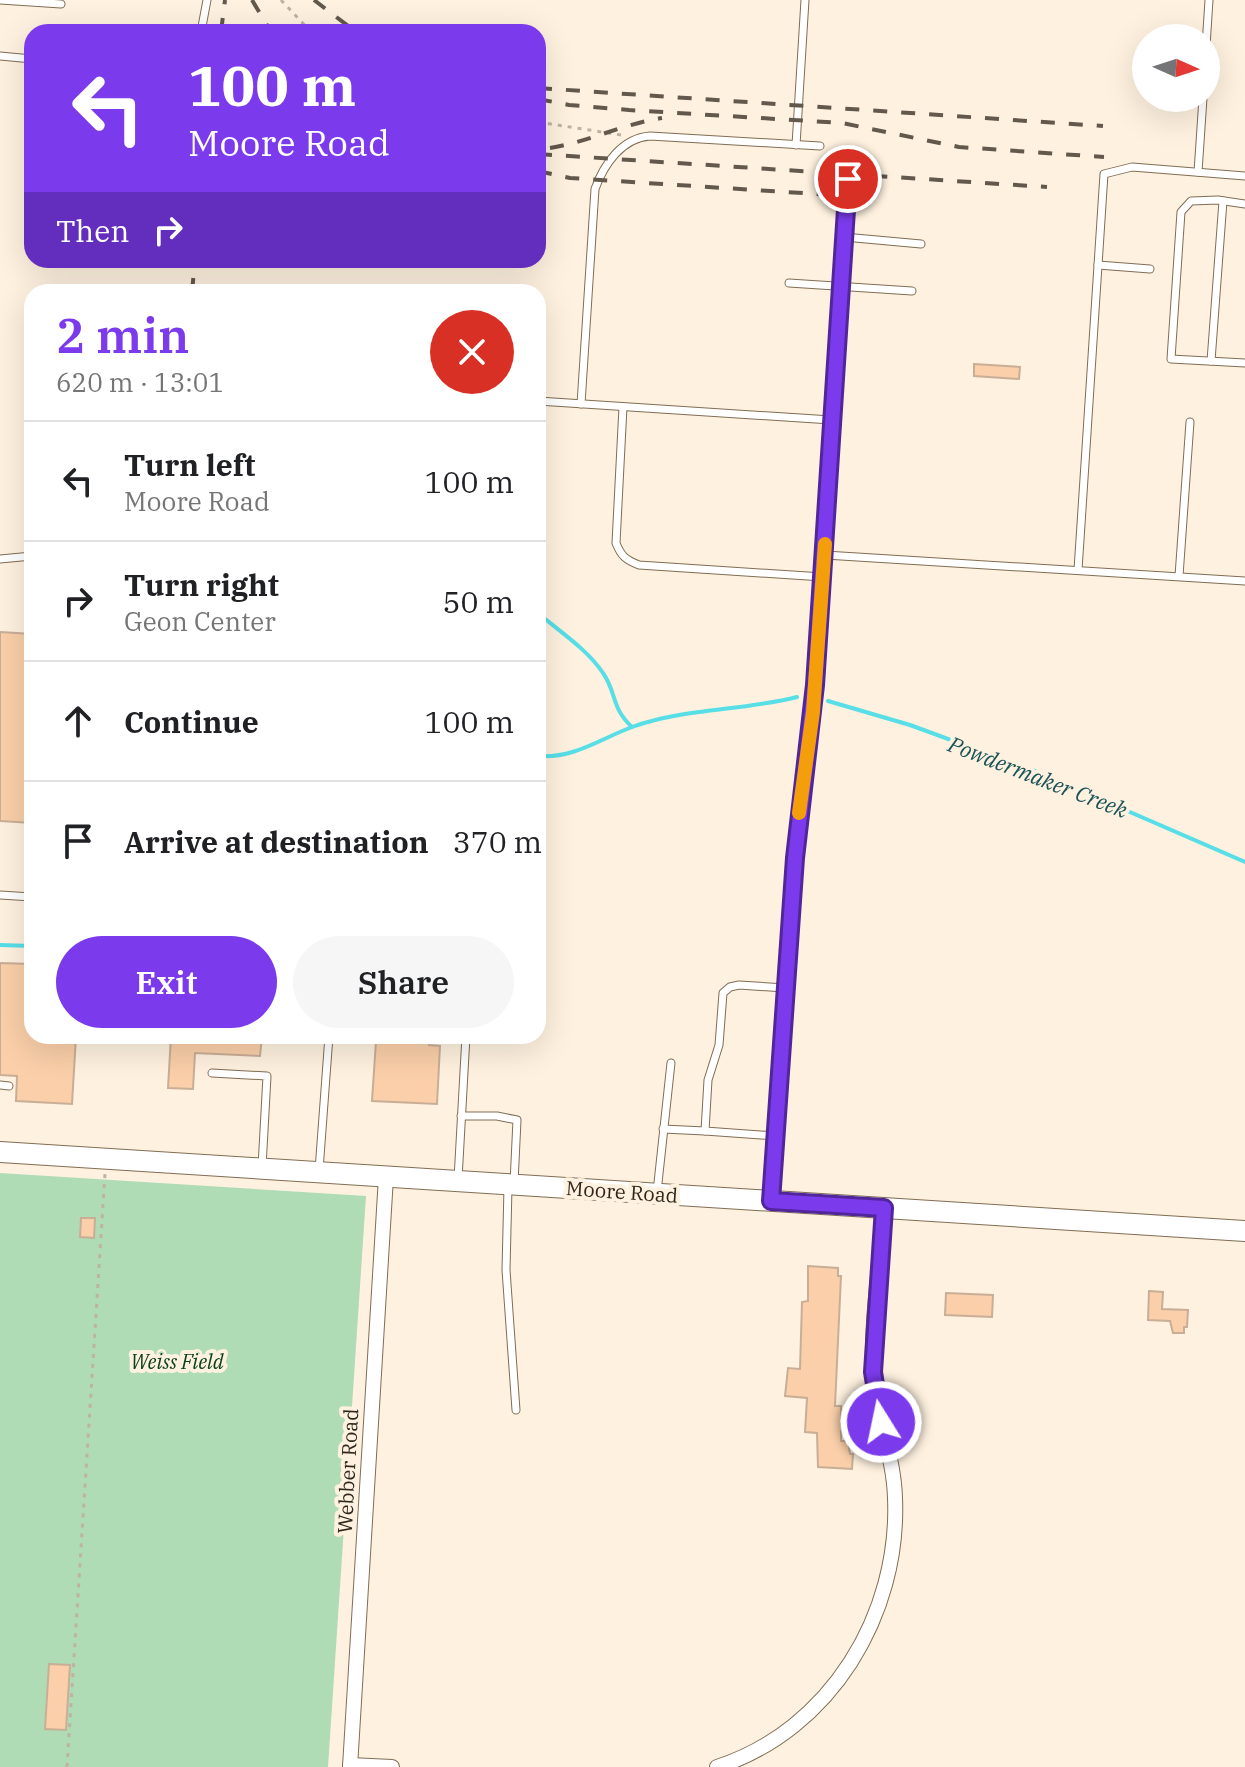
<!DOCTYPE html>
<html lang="en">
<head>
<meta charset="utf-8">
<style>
  :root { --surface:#fff; --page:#f6f6f6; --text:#202124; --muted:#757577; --line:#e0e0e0; --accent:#7c3aed }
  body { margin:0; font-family:"IBM Plex Serif",serif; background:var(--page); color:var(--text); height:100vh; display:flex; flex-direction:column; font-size:30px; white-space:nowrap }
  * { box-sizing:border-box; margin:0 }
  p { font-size:26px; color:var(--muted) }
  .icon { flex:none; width:44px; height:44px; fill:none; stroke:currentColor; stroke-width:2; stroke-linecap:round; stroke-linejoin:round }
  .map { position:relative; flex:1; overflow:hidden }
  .sheet { position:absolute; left:24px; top:284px; width:522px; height:760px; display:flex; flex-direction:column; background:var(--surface); border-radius:24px; box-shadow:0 8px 32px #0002 }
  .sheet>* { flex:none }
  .top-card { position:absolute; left:24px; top:24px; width:522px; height:244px; border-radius:24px; box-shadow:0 8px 32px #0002; background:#7c3aed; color:#fff; overflow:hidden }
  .needle { width:52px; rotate:93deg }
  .fabs { position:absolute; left:1132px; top:24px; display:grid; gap:16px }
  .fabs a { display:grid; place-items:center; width:88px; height:88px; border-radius:50%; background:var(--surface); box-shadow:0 8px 32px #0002; font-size:40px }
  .pin { position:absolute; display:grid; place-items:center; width:68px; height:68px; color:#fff; margin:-34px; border:4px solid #fff; border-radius:50%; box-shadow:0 2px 8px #0007 }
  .me { position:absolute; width:88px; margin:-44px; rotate:350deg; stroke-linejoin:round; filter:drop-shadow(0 0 6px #0008) }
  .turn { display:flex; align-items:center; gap:28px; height:168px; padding:0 32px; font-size:36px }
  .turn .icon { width:104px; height:104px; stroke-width:2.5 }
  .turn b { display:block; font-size:56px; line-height:68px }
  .then { display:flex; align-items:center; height:76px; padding:0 32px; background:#0003; gap:16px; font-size:30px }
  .round { display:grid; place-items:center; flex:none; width:84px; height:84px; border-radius:42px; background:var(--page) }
  .headline { display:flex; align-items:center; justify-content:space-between; height:136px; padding:0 32px }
  h1 { font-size:48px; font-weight:600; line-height:60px; color:var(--accent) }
  .cta { display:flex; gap:16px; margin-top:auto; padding:16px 32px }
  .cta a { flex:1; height:92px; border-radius:48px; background:var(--accent); color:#fff; font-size:32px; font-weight:600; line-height:92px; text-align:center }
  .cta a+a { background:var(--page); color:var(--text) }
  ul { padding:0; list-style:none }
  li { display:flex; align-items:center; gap:24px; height:120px; padding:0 32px; border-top:2px solid var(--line) }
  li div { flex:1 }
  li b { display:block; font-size:30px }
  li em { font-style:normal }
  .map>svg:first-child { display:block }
  .green { fill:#afdcb4 }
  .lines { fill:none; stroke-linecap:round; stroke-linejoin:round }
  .stream { stroke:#57dee7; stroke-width:4 }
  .building { fill:#facfa9; stroke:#c9ae97; stroke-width:2 }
  .lane-casing { stroke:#806d53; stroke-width:9 }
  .street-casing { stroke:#806d53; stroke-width:16 }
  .secondary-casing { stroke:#806d53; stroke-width:22 }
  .path { stroke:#beb3a3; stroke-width:3; stroke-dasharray:4 6; stroke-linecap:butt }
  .lane { stroke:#fff; stroke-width:7 }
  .street { stroke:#fff; stroke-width:14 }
  .secondary { stroke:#fff; stroke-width:20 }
  .rail { stroke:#62584c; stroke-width:4; stroke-dasharray:14 14; stroke-linecap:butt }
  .route-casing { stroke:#51269a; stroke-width:20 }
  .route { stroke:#7c3aed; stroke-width:14 }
  .slow { stroke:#f59e0b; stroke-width:14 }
  .labels { text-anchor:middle; stroke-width:8; stroke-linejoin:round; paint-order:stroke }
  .street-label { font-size:20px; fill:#2f271d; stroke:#fef1df }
  .park-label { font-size:20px; font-style:italic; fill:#094119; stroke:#fef1df }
  .water-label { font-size:22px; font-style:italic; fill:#1a5458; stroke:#fef1df }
</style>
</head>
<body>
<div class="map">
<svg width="1245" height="1767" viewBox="0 0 1245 1767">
  <rect width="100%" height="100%" fill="#fef1df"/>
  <!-- green -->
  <polygon class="green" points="0,1173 366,1196 328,1767 0,1767"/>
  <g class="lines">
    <!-- stream -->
    <g class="stream">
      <path d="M538,613C559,631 587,649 603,673C617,693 611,708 632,727"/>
      <polyline points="828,701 910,725 1033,770 1245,862"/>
      <path d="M538,756C573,759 600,739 632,727C685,708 743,711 797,697"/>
      <polyline points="0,945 32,946"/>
    </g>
  </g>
  <!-- building -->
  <g class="building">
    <polygon points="974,364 1020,367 1019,379 974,376"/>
    <polygon points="0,632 32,634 32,823 0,821"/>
    <polygon points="0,963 32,964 32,1036 76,1036 72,1104 16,1101 17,1076 0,1075"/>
    <polygon points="171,1036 262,1036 260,1056 195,1053 193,1089 168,1088"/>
    <polygon points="388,1036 429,1036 429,1045 440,1046 437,1104 372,1101 376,1041 388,1042"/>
    <polygon points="81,1218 95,1218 94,1238 80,1237"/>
    <polygon points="808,1266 838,1268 838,1276 841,1276 835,1406 841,1406 841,1441 848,1441 850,1454 853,1454 852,1469 818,1467 817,1433 805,1432 807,1398 785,1396 788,1368 800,1369 802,1302 808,1301"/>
    <polygon points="1149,1291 1163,1292 1162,1309 1188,1310 1187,1327 1184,1327 1184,1333 1173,1333 1170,1321 1148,1320"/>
    <polygon points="946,1293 993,1295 992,1317 945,1315"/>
    <polygon points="49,1664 70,1665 66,1730 45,1729"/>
  </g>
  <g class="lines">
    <defs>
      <g id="lane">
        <polyline points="0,0 61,4"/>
        <polyline points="201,32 207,0"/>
        <polyline points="1206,46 1209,0"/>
        <polyline points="0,56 32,59"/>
        <polyline points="796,145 805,0"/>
        <polyline points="1198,172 1203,98"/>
        <polyline points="1245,204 1218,200 1191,201 1181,212 1171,359 1245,363"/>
        <polyline points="844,237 921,244"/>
        <polyline points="1098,265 1150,269"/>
        <polyline points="789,283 912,291"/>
        <polyline points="1211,361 1223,201"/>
        <polyline points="538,401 831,420"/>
        <path d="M581,404L595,189C604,164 622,138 650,136L820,146"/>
        <path d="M623,407L616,543C621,556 626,560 639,565L823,577"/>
        <polyline points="825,555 1245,581"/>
        <polyline points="0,559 32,556"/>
        <polyline points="1078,570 1104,174 1132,167 1245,176"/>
        <polyline points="1179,576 1190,422"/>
        <polyline points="0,895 32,897"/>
        <polyline points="212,1073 267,1076 262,1167"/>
        <polyline points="0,1085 9,1086"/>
        <polyline points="461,1116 497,1116 517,1120 514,1183"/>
        <polyline points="663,1129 705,1131"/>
        <polyline points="775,1136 705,1131 708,1080 719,1045 723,993 730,987 739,985 785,988 797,834 815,685 848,179"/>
        <polyline points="319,1170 329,1036"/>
        <polyline points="458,1179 466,1036"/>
        <polyline points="508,1187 506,1270 516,1410"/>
        <polyline points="657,1192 671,1063"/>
      </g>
      <g id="street">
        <polyline points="771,1201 785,988"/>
        <polyline points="350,1765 392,1767"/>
        <polyline points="350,1767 386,1177"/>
        <path d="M717,1767C831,1730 900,1614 895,1498C894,1455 875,1415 873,1372C871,1318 881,1262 884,1208"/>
      </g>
      <polyline id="secondary" points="0,1152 1245,1231"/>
    </defs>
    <!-- lane casing -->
    <use href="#lane" class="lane-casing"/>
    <!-- street casing -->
    <use href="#street" class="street-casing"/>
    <!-- secondary casing -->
    <use href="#secondary" class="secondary-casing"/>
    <!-- path -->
    <g class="path">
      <polyline points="281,0 311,32"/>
      <polyline points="538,122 621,135"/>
      <polyline points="67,1767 105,1174"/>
    </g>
    <!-- lane -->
    <use href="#lane" class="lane"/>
    <!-- street -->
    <use href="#street" class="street"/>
    <!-- secondary -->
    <use href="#secondary" class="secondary"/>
    <!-- rail -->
    <g class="rail">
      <polyline points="252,0 271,32"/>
      <polyline points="314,0 356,32"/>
      <polyline points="221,32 225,0"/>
      <polyline points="538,88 1103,126"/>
      <polyline points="538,99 569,105 629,110 842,123 959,147 1104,157"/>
      <path d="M550,148C588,142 623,124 662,118"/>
      <polyline points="538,154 1047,187"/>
      <polyline points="538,171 570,178 832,195"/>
      <polyline points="192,292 195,260"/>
    </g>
  </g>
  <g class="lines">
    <defs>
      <polyline id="route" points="848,179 815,685 795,858 771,1201 884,1208 873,1372 881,1422"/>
    </defs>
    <!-- route casing -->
    <use href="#route" class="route-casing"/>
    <!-- route -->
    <use href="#route" class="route"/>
    <!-- slow -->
    <polyline class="slow" points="799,813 813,712 825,544"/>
  </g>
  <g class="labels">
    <!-- street labels -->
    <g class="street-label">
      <text transform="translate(622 1192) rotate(4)" y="7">Moore Road</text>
      <text transform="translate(348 1471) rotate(-87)" y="7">Webber Road</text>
    </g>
    <!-- park labels -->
    <g class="park-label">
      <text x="177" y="1369">Weiss Field</text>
    </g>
    <!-- water labels -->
    <g class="water-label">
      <text transform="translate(1038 777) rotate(21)" y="8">Powdermaker Creek</text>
    </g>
  </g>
</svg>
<div class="fabs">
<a><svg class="needle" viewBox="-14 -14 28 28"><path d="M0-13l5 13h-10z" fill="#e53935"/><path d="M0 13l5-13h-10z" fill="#757577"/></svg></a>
</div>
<div class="pin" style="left:848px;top:179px;background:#d93025"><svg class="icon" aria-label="arrive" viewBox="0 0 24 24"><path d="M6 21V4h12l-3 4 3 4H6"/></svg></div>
<svg class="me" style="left:881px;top:1422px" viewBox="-20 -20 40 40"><circle r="17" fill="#7c3aed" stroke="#fff" stroke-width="3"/><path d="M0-11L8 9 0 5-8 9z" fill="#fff"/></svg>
<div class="top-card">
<div class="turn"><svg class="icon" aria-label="left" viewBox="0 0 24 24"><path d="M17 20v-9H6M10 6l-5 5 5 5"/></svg><div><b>100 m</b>Moore Road</div></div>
<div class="then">Then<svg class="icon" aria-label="right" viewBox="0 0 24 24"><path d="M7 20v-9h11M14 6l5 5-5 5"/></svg></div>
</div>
<section class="sheet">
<div class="headline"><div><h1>2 min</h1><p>620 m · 13:01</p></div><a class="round" style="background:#d93025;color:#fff"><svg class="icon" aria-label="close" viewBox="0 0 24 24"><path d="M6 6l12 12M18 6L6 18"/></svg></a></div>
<ul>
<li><svg class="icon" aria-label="left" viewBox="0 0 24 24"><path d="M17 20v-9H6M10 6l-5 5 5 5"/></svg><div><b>Turn left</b><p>Moore Road</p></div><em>100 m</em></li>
<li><svg class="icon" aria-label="right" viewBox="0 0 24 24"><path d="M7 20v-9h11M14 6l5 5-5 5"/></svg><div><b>Turn right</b><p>Geon Center</p></div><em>50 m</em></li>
<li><svg class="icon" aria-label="ahead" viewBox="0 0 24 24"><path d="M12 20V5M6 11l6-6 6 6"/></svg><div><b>Continue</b></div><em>100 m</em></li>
<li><svg class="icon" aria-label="arrive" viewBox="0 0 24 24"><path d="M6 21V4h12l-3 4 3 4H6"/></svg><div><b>Arrive at destination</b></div><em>370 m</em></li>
</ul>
<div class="cta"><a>Exit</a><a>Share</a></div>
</section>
</div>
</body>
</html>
